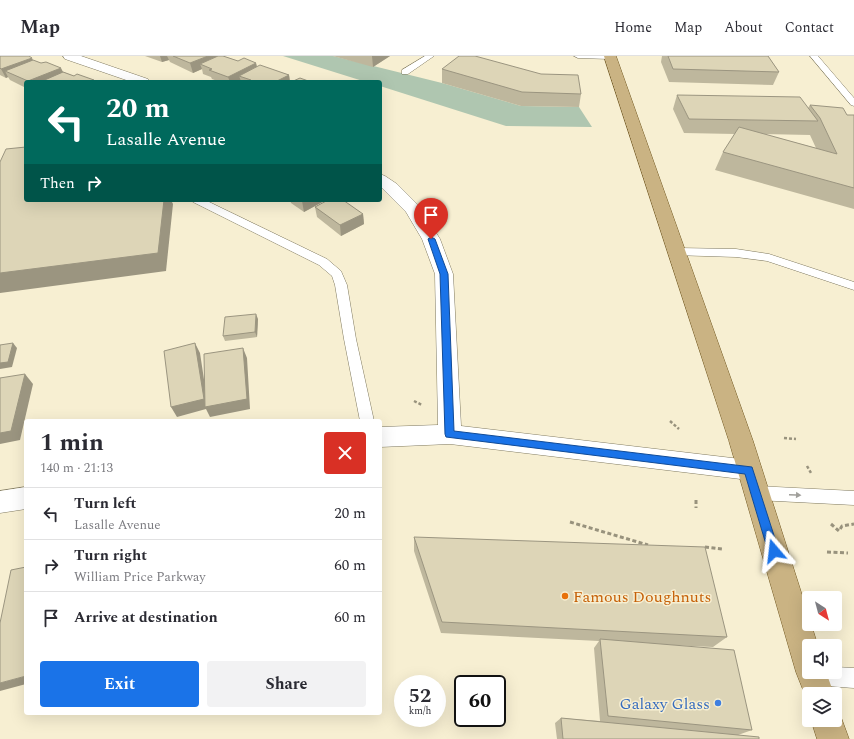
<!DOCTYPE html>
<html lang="en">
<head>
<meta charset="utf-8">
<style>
  :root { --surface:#fff; --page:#f2f2f3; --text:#2b2b33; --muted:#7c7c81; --line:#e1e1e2; --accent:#1a73e8 }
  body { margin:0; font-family:Spectral,serif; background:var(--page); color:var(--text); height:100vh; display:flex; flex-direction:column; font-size:15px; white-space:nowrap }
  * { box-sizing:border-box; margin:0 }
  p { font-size:13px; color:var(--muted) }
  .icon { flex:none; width:22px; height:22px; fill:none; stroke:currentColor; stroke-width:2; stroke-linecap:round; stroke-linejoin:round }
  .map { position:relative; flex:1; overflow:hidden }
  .panel { position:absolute; left:24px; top:363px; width:358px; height:296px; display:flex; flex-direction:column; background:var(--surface); border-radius:4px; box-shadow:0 4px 16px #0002 }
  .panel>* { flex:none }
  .guide { position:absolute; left:24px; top:24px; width:358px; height:122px; border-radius:4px; box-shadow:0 4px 16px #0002; background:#00695c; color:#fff; overflow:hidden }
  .needle { width:26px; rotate:144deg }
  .buttons { position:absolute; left:802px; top:535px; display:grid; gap:8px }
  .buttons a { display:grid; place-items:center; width:40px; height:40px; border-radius:4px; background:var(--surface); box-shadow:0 4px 16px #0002; font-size:20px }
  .speed { position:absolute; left:394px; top:619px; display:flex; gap:8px; font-size:20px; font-weight:700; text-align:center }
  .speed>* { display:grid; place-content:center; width:52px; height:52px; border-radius:50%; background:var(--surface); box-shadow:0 4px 16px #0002; line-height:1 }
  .speed small { font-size:10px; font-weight:400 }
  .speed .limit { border:2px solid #111; border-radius:6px; background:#fff; color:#111 }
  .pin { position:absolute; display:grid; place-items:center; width:34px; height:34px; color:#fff; margin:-41px -17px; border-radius:50% 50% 50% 0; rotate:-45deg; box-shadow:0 0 4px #0007 }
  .pin .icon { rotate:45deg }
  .me { position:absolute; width:44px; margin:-22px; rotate:343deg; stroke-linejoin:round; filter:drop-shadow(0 0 3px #0008) }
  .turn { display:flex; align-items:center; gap:14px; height:84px; padding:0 16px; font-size:18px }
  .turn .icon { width:52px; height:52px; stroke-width:2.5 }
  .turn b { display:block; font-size:28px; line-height:34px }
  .then { display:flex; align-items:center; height:38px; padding:0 16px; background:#0003; gap:8px; font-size:15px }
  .round { display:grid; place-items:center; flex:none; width:42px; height:42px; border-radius:4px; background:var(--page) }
  .headline { display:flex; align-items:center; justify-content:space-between; height:68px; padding:0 16px }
  h1 { font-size:24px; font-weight:700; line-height:30px }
  .primary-button { display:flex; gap:8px; margin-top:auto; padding:8px 16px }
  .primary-button a { flex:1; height:46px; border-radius:4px; background:var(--accent); color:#fff; font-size:16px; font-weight:700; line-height:46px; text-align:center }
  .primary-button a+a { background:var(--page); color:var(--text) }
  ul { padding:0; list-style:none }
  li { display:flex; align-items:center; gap:12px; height:52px; padding:0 16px; border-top:1px solid var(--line) }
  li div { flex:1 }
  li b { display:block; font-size:15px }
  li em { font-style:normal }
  header { display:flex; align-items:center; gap:24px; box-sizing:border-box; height:56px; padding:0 20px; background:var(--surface); border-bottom:1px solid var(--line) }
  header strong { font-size:19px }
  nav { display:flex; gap:22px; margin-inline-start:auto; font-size:14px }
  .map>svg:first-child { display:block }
  .green { fill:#afc6b0 }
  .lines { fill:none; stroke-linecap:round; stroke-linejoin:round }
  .service-casing { stroke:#807a60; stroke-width:1 }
  .minor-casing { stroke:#807a60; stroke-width:1 }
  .primary-casing { stroke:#735922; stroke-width:1 }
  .path-far1 { stroke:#98927d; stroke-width:2.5; stroke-dasharray:3 2; stroke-linecap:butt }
  .path { stroke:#98927d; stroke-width:3; stroke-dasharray:4 2.5; stroke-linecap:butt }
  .service { fill:#fff; fill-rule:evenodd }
  .minor { fill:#fff; fill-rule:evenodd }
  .primary { fill:#cab383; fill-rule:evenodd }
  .wall { fill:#beb79d; fill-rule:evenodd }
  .shaded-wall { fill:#9b9580 }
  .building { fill:#ddd5b7; stroke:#9b9580 }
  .oneway { fill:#a09f9b }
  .route { fill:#1a73e8; stroke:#114b97 }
  .food-dot { fill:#e8710a; stroke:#f7efd2; stroke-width:1.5 }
  .shop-dot { fill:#3f7fe0; stroke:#f7efd2; stroke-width:1.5 }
  .labels { text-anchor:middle; stroke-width:3; stroke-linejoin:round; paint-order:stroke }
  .near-food-label { font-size:16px; fill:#c56008; stroke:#f7efd2; text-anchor:start }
  .near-shop-label { font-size:16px; fill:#366cbe; stroke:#f7efd2; text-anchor:end }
</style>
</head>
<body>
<header>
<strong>Map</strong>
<nav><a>Home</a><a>Map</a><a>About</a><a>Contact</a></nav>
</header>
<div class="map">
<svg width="854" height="683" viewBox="0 0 854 683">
  <rect width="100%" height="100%" fill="#f7efd2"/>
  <!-- green -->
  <polygon class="green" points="283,0 333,0 442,27 521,50 579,51 592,71 506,70 380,30 380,26 366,26"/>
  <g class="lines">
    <defs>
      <g id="service">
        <polygon points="425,0 434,0 408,18 402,18 402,14"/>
        <polygon points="574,0 613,0 614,1 610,3 578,2"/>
        <polygon points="810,0 818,0 854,42 854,50 851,49"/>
        <polygon points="192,144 205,144 327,203 341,215 347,229 356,283 374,365 360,365 344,283 335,229 332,220 319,209 193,146"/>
        <polygon points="677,192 736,193 769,198 854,226 854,234 767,205 736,201 673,199 671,196 673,193"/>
        <polygon points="756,430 854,435 854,449 756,444 750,442 748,437 750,432"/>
        <polygon points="809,611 809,616 835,616 835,611 854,612 854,632 812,629 805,626 802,619 805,612"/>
      </g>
      <g id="minor">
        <polygon points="63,0 81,0 148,23 150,26 132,26 65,3"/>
        <polygon points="380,118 385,120 397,128 419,150 440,183 453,218 461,370 749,404 758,407 761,414 758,421 749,424 450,388 380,391 380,371 438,369 435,218 422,183 406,156 380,130"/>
        <polygon points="26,431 26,453 0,457 0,435"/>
      </g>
      <g id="primary">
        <polygon points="604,0 616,0 753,385 809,561 809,568 811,568 818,590 809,590 809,616 826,616 834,638 809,638 809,649 796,616 729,385"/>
        <polygon points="835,652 838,653 849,683 817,683 811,664 835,664"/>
      </g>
    </defs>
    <!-- service casing -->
    <use href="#service" class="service-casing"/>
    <!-- minor casing -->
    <use href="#minor" class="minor-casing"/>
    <!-- primary casing -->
    <use href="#primary" class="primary-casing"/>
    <!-- path-far1 -->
    <g class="path-far1">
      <polyline points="414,345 422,349"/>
      <polyline points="670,365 679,373"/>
      <polyline points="784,382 796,383"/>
      <polyline points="807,410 811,417"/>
    </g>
    <!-- path -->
    <g class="path">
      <polyline points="696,444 696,452"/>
      <polyline points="570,466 648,489"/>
      <polyline points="831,468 839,475 842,470 854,468"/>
      <polyline points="705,491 722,493"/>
      <polyline points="827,496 848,497"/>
    </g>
    <!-- service -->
    <use href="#service" class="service"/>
    <!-- minor -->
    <use href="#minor" class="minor"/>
    <!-- primary -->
    <use href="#primary" class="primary"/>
  </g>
  <!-- wall -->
  <g class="wall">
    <polygon points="0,0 33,4 74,20 94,24 94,26 26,26 26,32 10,24 8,21 6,22 0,19"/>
    <polygon points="145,0 223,0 238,5 256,7 257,11 289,19 290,26 241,26 241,25 239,26 220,26 212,23 211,21 203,18 202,13 193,17 170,6 169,4 162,6"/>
    <polygon points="333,0 390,0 373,11"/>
    <polygon points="662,0 768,0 779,16 773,29 669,26 661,6"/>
    <polygon points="442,13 581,38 579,51 521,50 442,27"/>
    <path d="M677,39L808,52L810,49L847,59H854V153L715,114L723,96L735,78L684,77L673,53ZM763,78L810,79L816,92Z"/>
    <polygon points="290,144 326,144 304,156 291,147"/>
    <polygon points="315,151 363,158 364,168 341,180 317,161"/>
    <polygon points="258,263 257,281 225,285 223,280"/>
    <polygon points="414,481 727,581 713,591 670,589 752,674 738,679 759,683 557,683 555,667 561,662 600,665 594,592 599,585 441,577 414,495"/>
  </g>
  <!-- shaded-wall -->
  <g class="shaded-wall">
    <polygon points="160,0 167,0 169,4 162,6"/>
    <polygon points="208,0 218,0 200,8 202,13 193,17 190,7"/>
    <polygon points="372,0 390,0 373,11"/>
    <polygon points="32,2 36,11 5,15 8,21 6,22 1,13"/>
    <polygon points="256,7 258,16 239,20 241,25 239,26 230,26 228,21"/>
    <polygon points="61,12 66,22 40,26 29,26 28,25"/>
    <polygon points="289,19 290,26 275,26"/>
    <polygon points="164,144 171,144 173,148 166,215 0,237 0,217"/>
    <polygon points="304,144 326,144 304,156 302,145"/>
    <polygon points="363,158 364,168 341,180 340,169"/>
    <polygon points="256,258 258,263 257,281 255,276"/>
    <polygon points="13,287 17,292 12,311 0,313 0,307"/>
    <polygon points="195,287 200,297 208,350 243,292 247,302 250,353 210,361 206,353 177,361 171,351"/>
    <polygon points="25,318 33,328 20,384 0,388 0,377"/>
    <polygon points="26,620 26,628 0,635 0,627"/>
  </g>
  <!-- building -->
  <g class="building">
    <polygon points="0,0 29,0 32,2 1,13 0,12"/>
    <polygon points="173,0 208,0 190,7"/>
    <polygon points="218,0 223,0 238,5 244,2 256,7 228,21 209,14 212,13 200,8"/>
    <polygon points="459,0 475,0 541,18 578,19 581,38 522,36 442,13"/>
    <polygon points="668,0 768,0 779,16 673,13"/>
    <polygon points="33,4 41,7 46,6 61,12 28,25 5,15"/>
    <polygon points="260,9 289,19 275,26 248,26 251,24 239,20"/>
    <polygon points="63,16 74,20 77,18 94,24 90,26 40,26"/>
    <polygon points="300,22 311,26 291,26"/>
    <polygon points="677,39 800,41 818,65 689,63"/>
    <polygon points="810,49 843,52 847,59 854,59 854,132 723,96 739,71 837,98 820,62"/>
    <polygon points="26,91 26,144 164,144 158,197 0,217 0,106 6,93"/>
    <polygon points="328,144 343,144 363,158 340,169 315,151"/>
    <polygon points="256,258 255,276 223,280 225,261"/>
    <polygon points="13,287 8,306 0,307 0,289"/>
    <polygon points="195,287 204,343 171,351 164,295"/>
    <polygon points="243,292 247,343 205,351 204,298"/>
    <polygon points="25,318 11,375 0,377 0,322"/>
    <polygon points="414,481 705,491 727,581 442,566"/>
    <polygon points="26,511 26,620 0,627 0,567 11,514"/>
    <polygon points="600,583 734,594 752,674 608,660"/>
    <polygon points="561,662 759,681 759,683 563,683"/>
  </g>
  <!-- one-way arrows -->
  <defs><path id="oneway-solid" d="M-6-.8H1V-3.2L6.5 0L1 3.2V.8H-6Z"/></defs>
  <use class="oneway" href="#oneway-solid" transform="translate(795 439) rotate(3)"/>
  <!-- route -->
  <polygon class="route" points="431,181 435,183 448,218 454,375 752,411 779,495 778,498 774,500 770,498 768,495 745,418 446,381 445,378 440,218 428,183"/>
  <!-- markers -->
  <circle class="food-dot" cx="565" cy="540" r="4"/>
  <circle class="shop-dot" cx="718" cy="647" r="4"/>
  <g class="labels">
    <!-- near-food labels -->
    <g class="near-food-label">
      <text x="573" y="546">Famous Doughnuts</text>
    </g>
    <!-- near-shop labels -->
    <g class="near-shop-label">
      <text x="710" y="653">Galaxy Glass</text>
    </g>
  </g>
</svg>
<div class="buttons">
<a><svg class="needle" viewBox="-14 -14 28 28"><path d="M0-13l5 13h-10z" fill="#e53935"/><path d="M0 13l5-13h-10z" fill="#7c7c81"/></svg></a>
<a><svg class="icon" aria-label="sound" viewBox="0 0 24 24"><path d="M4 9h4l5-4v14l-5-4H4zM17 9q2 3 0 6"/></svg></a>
<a><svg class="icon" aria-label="layers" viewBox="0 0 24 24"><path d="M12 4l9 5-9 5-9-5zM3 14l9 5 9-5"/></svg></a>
</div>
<div class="speed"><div>52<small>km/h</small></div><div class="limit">60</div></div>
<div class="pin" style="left:431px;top:183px;background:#d93025"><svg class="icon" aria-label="arrive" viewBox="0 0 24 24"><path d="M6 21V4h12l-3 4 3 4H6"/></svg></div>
<svg class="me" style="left:774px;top:495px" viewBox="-20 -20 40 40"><path d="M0-17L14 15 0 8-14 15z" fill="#1a73e8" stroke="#fff" stroke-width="4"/></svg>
<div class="guide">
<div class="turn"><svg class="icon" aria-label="left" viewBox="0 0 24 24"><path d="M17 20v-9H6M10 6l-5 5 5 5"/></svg><div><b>20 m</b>Lasalle Avenue</div></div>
<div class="then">Then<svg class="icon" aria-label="right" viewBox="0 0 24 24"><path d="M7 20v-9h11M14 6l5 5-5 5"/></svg></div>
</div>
<section class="panel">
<div class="headline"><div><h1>1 min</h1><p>140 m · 21:13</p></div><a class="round" style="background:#d93025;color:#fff"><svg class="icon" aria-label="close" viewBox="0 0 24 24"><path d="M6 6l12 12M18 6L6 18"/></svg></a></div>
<ul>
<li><svg class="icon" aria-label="left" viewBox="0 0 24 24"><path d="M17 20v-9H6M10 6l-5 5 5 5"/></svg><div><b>Turn left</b><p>Lasalle Avenue</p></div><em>20 m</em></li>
<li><svg class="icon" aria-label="right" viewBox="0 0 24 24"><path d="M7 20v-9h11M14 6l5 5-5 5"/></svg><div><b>Turn right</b><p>William Price Parkway</p></div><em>60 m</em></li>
<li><svg class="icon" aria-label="arrive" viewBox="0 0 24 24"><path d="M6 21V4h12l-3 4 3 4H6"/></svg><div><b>Arrive at destination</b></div><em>60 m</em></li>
</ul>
<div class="primary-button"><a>Exit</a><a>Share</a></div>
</section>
</div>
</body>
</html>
